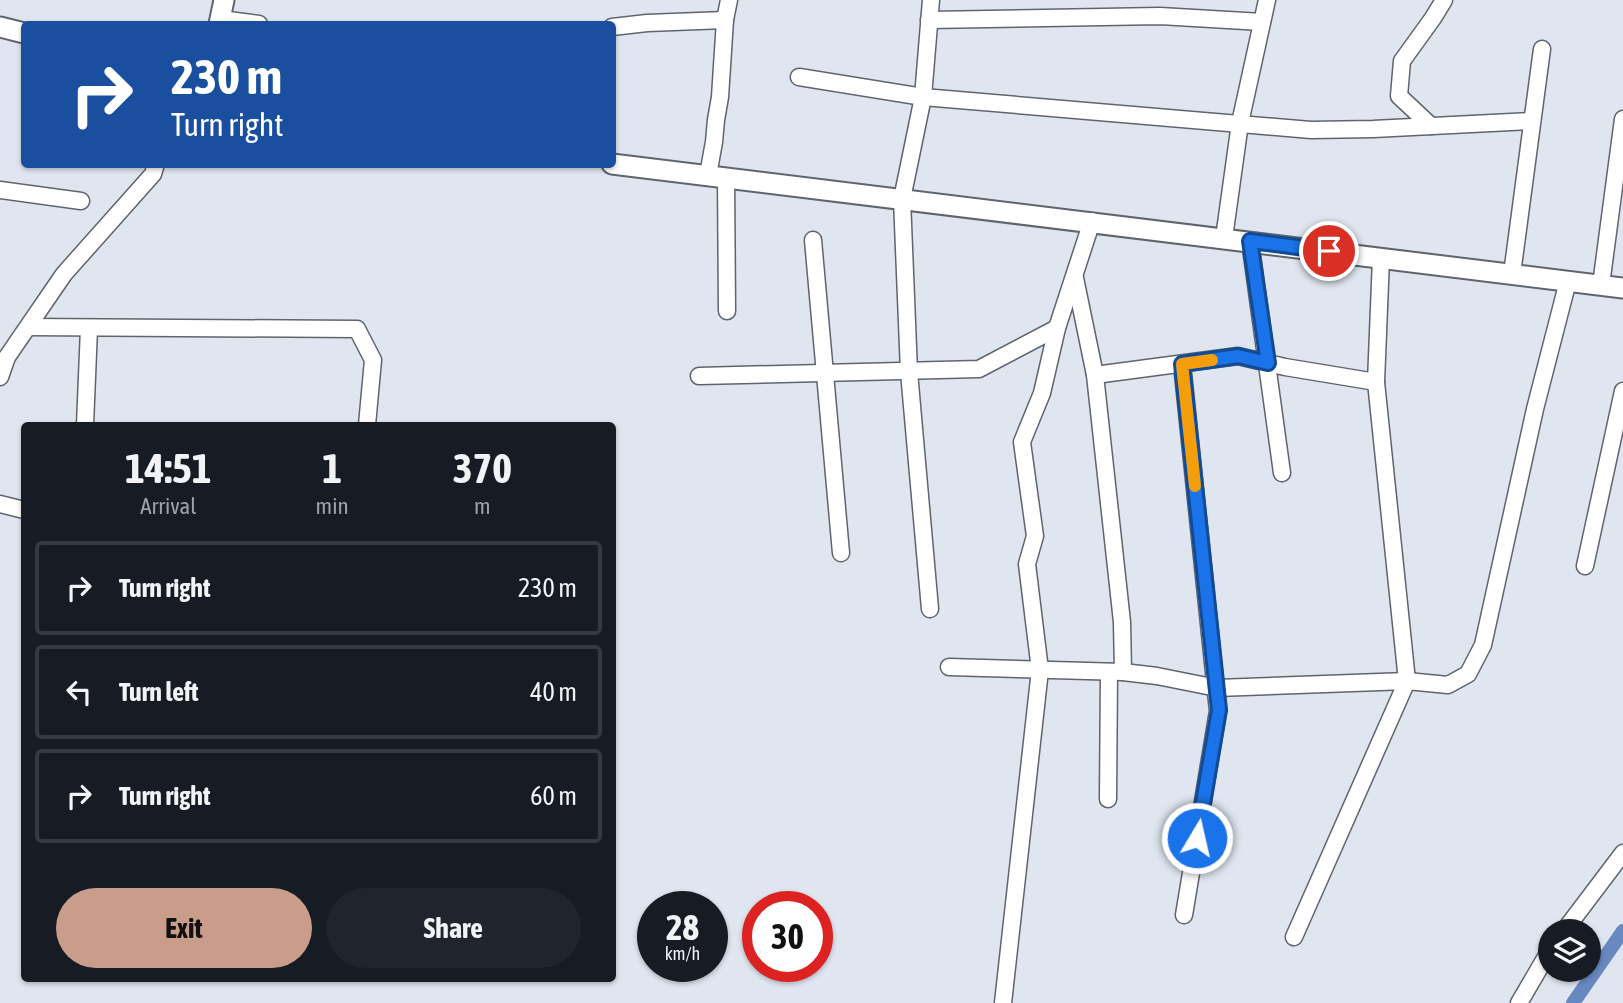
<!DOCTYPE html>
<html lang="en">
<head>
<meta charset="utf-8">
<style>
  :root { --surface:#171b24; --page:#20242c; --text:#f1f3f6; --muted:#9ea1a6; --line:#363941; --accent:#ca9d8b }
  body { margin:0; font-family:"Asap Condensed",sans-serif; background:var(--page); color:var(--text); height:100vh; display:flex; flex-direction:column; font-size:26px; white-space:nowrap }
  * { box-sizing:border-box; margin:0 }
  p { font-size:23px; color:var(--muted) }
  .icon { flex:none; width:38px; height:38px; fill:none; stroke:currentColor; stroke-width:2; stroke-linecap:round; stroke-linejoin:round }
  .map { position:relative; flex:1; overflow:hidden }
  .sheet { position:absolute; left:21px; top:422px; width:595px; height:560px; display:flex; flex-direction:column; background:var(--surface); border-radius:7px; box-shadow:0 2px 5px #0004 }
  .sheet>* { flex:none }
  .banner { position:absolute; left:21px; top:21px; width:595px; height:147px; border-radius:7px; box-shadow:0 2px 5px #0004; background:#1a4fa0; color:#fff; overflow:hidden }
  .fabs { position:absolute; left:1538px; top:919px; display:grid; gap:14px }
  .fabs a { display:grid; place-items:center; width:63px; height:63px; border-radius:50%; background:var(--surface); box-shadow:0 2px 5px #0004; font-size:35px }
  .speed { position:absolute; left:637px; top:891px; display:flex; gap:14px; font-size:35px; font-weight:700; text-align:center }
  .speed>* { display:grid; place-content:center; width:91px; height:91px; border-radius:50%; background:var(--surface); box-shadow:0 2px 5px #0004; line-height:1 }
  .speed small { font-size:18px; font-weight:400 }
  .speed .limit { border:10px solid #d22; background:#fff; color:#111 }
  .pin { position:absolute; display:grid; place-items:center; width:60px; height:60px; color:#fff; margin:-30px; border:4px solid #fff; border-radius:50%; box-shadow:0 2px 7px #0007 }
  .me { position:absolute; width:77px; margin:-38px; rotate:9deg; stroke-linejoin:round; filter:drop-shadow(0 0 5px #0008) }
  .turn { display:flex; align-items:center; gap:24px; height:147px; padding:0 35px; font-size:32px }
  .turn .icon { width:91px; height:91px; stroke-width:2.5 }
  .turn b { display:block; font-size:49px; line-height:60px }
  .eta { display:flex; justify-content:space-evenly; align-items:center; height:119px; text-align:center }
  .eta b { font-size:42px; font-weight:700; line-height:49px }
  .action { display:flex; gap:14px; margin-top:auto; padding:14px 35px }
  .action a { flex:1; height:80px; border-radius:42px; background:var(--accent); color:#111; font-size:28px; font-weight:700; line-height:80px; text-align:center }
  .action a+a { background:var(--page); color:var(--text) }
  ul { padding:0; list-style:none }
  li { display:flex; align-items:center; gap:21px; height:94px; margin:0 14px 10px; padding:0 21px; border:4px solid var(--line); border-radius:7px }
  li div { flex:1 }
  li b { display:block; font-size:26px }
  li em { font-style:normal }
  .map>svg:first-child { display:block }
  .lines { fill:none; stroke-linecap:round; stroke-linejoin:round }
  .canal { stroke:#6888c0; stroke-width:14 }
  .minor-casing { stroke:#5f646d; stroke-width:19 }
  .tertiary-casing { stroke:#5f646d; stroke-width:23 }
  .minor { stroke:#fff; stroke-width:16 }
  .tertiary { stroke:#fff; stroke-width:19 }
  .route-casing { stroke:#114b97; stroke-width:18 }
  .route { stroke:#1a73e8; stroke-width:12 }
  .slow { stroke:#f59e0b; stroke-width:12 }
</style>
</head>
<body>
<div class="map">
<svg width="1623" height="1003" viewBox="0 0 1623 1003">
  <rect width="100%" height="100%" fill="#dfe6f0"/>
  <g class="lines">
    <!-- canal -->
    <polyline class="canal" points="1573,1003 1623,931"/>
    <defs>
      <g id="minor">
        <polyline points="221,19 259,24"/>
        <polyline points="929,20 1160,16 1262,22"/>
        <polyline points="612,27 647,23 725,20"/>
        <polyline points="799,77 923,97 1311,130 1373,129 1532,121"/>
        <polyline points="1431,126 1399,96 1402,61 1433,18 1444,0"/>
        <polyline points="708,175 714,142 716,120 720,97 725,20 729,0"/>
        <polyline points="726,177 727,311"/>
        <polyline points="0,190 81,201"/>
        <polyline points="1224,238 1240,123 1267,0"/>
        <polyline points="813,240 841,553"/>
        <polyline points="1250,241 1282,473"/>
        <polyline points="1512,274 1542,49"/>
        <polyline points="1075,278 1095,375 1122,622 1123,672"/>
        <polyline points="1601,285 1623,119"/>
        <polyline points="28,327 357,329 373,360 367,425"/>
        <polyline points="1182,364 1218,711 1184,915"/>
        <polyline points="1095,375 1238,356 1285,367 1376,382"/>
        <polyline points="699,376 979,369 1057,328"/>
        <polyline points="0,377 7,357 64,274 153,174 156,164"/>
        <polyline points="85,425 89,328"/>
        <polyline points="0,504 24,510"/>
        <polyline points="1585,566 1623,391"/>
        <polyline points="930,609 909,372 902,199 923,97 931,0"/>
        <polyline points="949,667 1123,672 1157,676 1217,688 1407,681 1448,685 1468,674 1483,645 1535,409 1568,281"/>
        <polyline points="1108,799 1109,672"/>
        <polyline points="1564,931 1623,853"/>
        <polyline points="1294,937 1407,681 1376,382 1381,258"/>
        <polyline points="1003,1003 1040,670 1027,564 1035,536 1022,442 1042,393 1057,328 1092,221"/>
        <polyline points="1519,1003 1550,950"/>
      </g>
      <g id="tertiary">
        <polyline points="219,24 224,0"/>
        <polyline points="0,27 24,33"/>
        <polyline points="612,164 1623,288"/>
      </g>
    </defs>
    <!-- minor casing -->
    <use href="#minor" class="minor-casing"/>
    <!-- tertiary casing -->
    <use href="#tertiary" class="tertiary-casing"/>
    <!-- minor -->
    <use href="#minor" class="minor"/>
    <!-- tertiary -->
    <use href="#tertiary" class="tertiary"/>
  </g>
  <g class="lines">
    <defs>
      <polyline id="route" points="1197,838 1219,710 1182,364 1238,356 1268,363 1250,241 1329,251"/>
    </defs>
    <!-- route casing -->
    <use href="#route" class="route-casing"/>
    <!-- route -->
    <use href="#route" class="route"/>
    <!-- slow -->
    <polyline class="slow" points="1195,486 1182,364 1212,360"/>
  </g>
</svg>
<div class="fabs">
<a><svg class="icon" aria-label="layers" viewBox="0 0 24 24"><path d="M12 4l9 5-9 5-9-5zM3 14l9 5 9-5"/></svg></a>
</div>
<div class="speed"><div>28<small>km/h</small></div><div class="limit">30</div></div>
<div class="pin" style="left:1329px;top:251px;background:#d93025"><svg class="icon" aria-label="arrive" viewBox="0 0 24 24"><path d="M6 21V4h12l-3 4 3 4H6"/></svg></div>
<svg class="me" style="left:1197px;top:838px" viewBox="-20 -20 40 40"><circle r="17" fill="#1a73e8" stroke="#fff" stroke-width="3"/><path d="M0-11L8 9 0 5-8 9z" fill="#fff"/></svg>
<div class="banner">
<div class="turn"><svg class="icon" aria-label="right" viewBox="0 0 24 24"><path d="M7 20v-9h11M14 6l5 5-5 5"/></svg><div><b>230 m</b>Turn right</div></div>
</div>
<section class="sheet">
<div class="eta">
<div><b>14:51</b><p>Arrival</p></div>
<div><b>1</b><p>min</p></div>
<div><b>370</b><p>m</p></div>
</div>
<ul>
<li><svg class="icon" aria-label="right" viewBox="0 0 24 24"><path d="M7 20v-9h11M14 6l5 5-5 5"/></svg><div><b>Turn right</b></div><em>230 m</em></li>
<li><svg class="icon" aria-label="left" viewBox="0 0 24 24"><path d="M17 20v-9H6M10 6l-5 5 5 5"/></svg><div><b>Turn left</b></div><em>40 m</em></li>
<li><svg class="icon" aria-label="right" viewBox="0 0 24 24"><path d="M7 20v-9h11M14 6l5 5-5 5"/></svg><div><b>Turn right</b></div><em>60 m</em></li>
</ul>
<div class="action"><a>Exit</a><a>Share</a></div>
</section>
</div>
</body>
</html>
